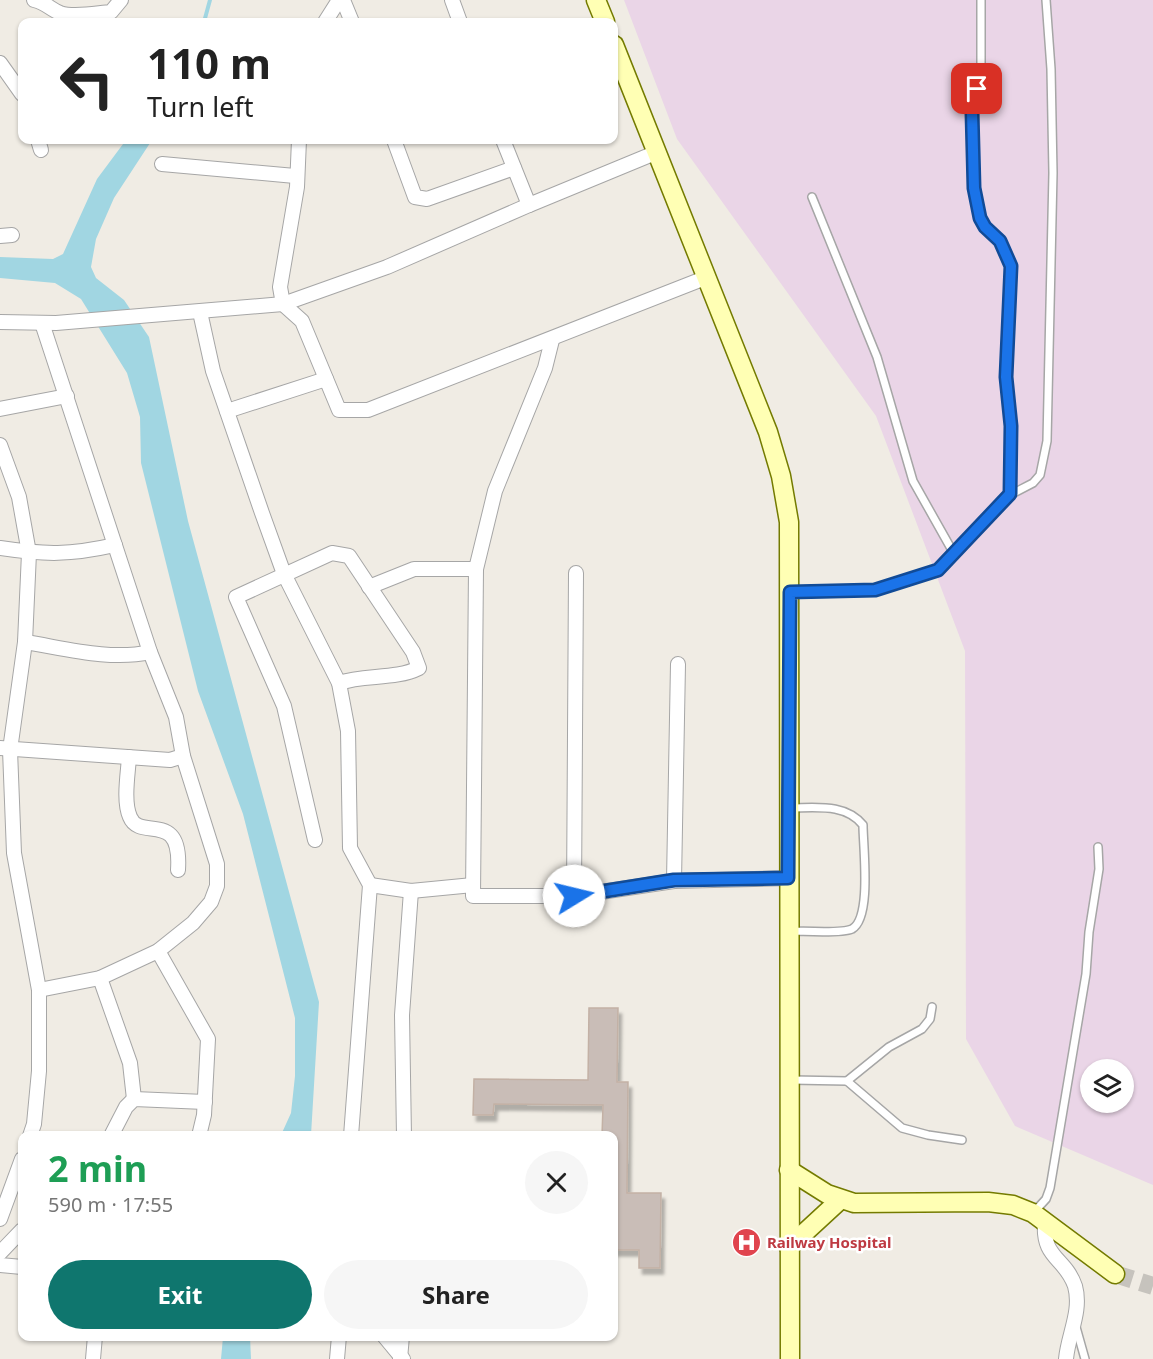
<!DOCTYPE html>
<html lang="en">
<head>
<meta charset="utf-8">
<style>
  :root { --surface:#fff; --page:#f6f6f6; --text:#222; --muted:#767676; --accent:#0f766e }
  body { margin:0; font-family:"Noto Sans",sans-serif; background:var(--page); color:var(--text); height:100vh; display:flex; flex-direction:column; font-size:22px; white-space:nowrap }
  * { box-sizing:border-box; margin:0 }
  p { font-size:20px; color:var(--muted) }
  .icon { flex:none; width:33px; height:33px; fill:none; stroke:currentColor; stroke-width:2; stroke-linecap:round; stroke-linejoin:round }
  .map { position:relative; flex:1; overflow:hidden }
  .details { position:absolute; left:18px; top:1131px; width:600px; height:210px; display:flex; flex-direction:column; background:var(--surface); border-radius:12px; box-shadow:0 2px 4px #0004 }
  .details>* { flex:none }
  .guide { position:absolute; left:18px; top:18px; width:600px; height:126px; border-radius:12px; box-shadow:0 2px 4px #0004; background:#fff; color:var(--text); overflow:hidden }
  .fabs { position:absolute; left:1080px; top:1059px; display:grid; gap:12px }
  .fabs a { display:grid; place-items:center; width:54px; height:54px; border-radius:50%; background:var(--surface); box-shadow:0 2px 4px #0004; font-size:30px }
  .pin { position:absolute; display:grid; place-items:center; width:51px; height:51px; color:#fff; margin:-26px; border-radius:12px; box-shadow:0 3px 9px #0006 }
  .me { position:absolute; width:66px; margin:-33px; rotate:81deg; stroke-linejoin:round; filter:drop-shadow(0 0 4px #0008) }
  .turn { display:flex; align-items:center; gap:21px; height:126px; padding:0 30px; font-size:27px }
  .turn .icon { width:78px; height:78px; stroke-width:2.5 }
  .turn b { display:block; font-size:42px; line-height:51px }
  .round { display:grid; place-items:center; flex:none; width:63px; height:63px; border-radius:32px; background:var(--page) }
  .head { display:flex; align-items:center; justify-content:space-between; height:102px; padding:0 30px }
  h1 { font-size:36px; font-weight:700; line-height:45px; color:#1e9e55 }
  .primary-button { display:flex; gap:12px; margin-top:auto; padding:12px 30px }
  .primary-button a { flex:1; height:69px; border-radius:36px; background:var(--accent); color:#fff; font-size:24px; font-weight:700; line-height:69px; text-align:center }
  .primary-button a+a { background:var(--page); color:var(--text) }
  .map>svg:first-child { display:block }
  .industrial { fill:#ead5e7; fill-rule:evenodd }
  .water { fill:#a1d6e2 }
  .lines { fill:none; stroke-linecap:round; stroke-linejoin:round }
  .stream { stroke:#a1d6e2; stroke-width:4 }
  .building { fill:#c9bdb7; stroke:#c3b1a5; stroke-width:1.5; filter:url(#shadow) }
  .secondary-tunnel { stroke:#c6c3bd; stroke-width:18; stroke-dasharray:18 9; stroke-linecap:butt }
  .lane-casing { stroke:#a6a6a6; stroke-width:10 }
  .street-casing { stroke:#a6a6a6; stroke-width:16 }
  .secondary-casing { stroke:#747b00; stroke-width:21 }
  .lane { stroke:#fff; stroke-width:7 }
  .street { stroke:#fff; stroke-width:14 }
  .secondary { stroke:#ffffb4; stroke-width:18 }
  .route-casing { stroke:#114b97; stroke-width:15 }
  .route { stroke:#1a73e8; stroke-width:10 }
  .labels { text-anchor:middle; stroke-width:5; stroke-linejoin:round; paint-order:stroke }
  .health-label { font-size:15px; font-weight:bold; fill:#be3a42; stroke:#fff; text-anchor:start }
</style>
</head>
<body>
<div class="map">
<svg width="1153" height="1359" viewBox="0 0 1153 1359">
  <defs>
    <filter id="shadow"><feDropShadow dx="3.5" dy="6" stdDeviation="1.5" flood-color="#0004"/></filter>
  </defs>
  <rect width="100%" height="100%" fill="#f0ece4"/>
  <!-- industrial -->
  <path class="industrial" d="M624,0H1153V1185L1015,1126L966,1039L965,651L876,416L677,139ZM1090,1070H1124V1102H1090Z"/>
  <!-- water -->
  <g class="water">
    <polygon points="126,140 152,140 114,198 96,239 91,267 96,278 124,300 149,337 188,521 319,1002 311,1135 281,1135 291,1113 295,1076 295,1018 243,814 198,691 141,463 140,417 127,373 81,299 55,283 0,278 0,257 53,259 63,254 97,179"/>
    <polygon points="223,1337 250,1337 251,1359 221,1359"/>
  </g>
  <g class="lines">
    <!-- stream -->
    <polyline class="stream" points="204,22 210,0"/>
  </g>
  <!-- building -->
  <polygon class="building" points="589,1008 618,1008 617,1082 628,1082 627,1193 661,1193 660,1268 639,1268 639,1250 614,1250 614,1136 602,1136 603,1105 494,1104 493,1115 473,1115 474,1079 588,1080"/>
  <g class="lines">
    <!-- secondary-tunnel -->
    <polyline class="secondary-tunnel" points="1115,1274 1153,1286"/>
    <defs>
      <g id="lane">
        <polyline points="981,0 981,77 972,101 973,174 980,218 985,227 1000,241 1011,265 1006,377 1011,426 1010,494"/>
        <polyline points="812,197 877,357 913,481 953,552"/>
        <polyline points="790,592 875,590 938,570 1004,498 1033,483 1040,475 1047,441 1053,173 1051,69 1046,0"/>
        <path d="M789,808C816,808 845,803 863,825C863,847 872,918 852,929C841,934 804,931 791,931"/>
        <polyline points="792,1080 847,1081 902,1128 928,1135 962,1140"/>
        <polyline points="847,1081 889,1047 922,1029 930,1019 932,1007"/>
        <polyline points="1035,1211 1046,1199 1050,1188 1086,974 1089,932 1099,869 1098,847"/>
        <polyline points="1076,1327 1085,1359"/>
      </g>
      <g id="street">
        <path d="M34,0C45,2 50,9 60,13C74,18 97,13 111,12L121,0"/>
        <polyline points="343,0 352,22"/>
        <polyline points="452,0 460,22"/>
        <polyline points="325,22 339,0"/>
        <polyline points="0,63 22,94"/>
        <polyline points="38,140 41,150"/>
        <polyline points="299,140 297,187 280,287 283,304 302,321 339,410 368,410 705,278"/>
        <polyline points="394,140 415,197 427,199 514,168"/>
        <polyline points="503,140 529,205 655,153"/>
        <polyline points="162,164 295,176"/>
        <polyline points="0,236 12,235"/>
        <polyline points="200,312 213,371 262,513 284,574 339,683 348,731 350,848 370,885 351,1136"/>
        <polyline points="0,322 56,323 283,304 387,267 529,205"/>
        <polyline points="552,340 545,368 495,491 476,569 473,896 574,896 674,881 788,878"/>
        <polyline points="0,409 67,396"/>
        <polyline points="227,411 326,379"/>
        <polyline points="0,445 19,497 29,553 25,642 10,750 14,853 39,990 39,1071 34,1124 30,1136"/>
        <path d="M0,548C46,555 70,555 115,545"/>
        <polyline points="369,587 414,569 476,569"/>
        <path d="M25,642C64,648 110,661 150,652"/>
        <polyline points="0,748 170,760 183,756"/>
        <path d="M129,757C128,774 123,801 130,817C140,842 182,808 178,870"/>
        <path d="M315,840L284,706L236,597L332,553L349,556L413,652L419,668C395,680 364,674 339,683"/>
        <polyline points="674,881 678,664"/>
        <polyline points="370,885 411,891 473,885"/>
        <polyline points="574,896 576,573"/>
        <polyline points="158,951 208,1039 204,1115 199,1136"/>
        <polyline points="100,978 130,1063 134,1099"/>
        <polyline points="39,990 100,978 158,951 193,923 211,902 217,886 217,864 183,756 176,717 150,652 42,323"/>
        <polyline points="111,1136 126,1107 134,1099 205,1102"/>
        <polyline points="404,1136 402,1015 411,891"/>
        <polyline points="0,1219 22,1159"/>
        <path d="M1045,1222C1042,1259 1065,1257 1075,1286C1082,1311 1068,1335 1066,1359"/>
        <polyline points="0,1253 22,1230"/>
        <polyline points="0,1265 22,1267"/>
        <polyline points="384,1336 403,1359"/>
        <polyline points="93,1359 95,1336"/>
        <polyline points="337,1359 339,1336"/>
        <polyline points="400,1359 402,1336"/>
      </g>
      <g id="secondary">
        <polyline points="596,0 605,22"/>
        <polyline points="614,45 768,432 781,476 789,522 790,1359"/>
        <polyline points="789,1170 827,1194 854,1203 988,1202 1013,1205 1033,1213 1115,1274"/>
        <polyline points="789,1247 840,1200"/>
      </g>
    </defs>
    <!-- lane casing -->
    <use href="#lane" class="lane-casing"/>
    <!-- street casing -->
    <use href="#street" class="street-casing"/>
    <!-- secondary casing -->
    <use href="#secondary" class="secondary-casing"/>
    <!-- lane -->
    <use href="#lane" class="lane"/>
    <!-- street -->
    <use href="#street" class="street"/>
    <!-- secondary -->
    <use href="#secondary" class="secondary"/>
  </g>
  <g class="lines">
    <defs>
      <polyline id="route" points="574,896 674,880 788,878 790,592 875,590 938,570 1010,494 1011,426 1006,377 1011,266 1000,241 985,227 980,218 974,188 972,112 977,89"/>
    </defs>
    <!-- route casing -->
    <use href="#route" class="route-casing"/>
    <!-- route -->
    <use href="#route" class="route"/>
  </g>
  <!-- icons -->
  <defs>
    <symbol id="hospital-disc" viewBox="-11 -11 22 22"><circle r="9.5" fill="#e0444e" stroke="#fff"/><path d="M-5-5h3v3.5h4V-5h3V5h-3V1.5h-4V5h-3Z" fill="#fff"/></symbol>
  </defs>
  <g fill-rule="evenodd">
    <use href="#hospital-disc" x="730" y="1226" width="33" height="33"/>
  </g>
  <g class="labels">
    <!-- health labels -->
    <g class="health-label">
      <text x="767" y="1248">Railway Hospital</text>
    </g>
  </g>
</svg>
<div class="fabs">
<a><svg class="icon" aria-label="layers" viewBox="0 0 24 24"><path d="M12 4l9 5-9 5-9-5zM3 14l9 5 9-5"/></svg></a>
</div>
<div class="pin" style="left:977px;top:89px;background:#d93025"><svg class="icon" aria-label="arrive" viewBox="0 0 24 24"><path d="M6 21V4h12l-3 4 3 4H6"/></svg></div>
<svg class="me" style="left:574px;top:896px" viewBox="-20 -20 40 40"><circle r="19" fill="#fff"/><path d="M0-13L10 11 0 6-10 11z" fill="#1a73e8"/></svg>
<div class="guide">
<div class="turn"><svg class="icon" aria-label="left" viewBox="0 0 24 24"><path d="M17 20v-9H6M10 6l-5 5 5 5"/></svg><div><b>110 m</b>Turn left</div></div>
</div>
<section class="details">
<div class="head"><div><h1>2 min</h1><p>590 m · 17:55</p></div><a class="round"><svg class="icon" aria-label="close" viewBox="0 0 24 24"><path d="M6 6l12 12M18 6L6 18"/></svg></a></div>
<div class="primary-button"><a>Exit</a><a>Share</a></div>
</section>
</div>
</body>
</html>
